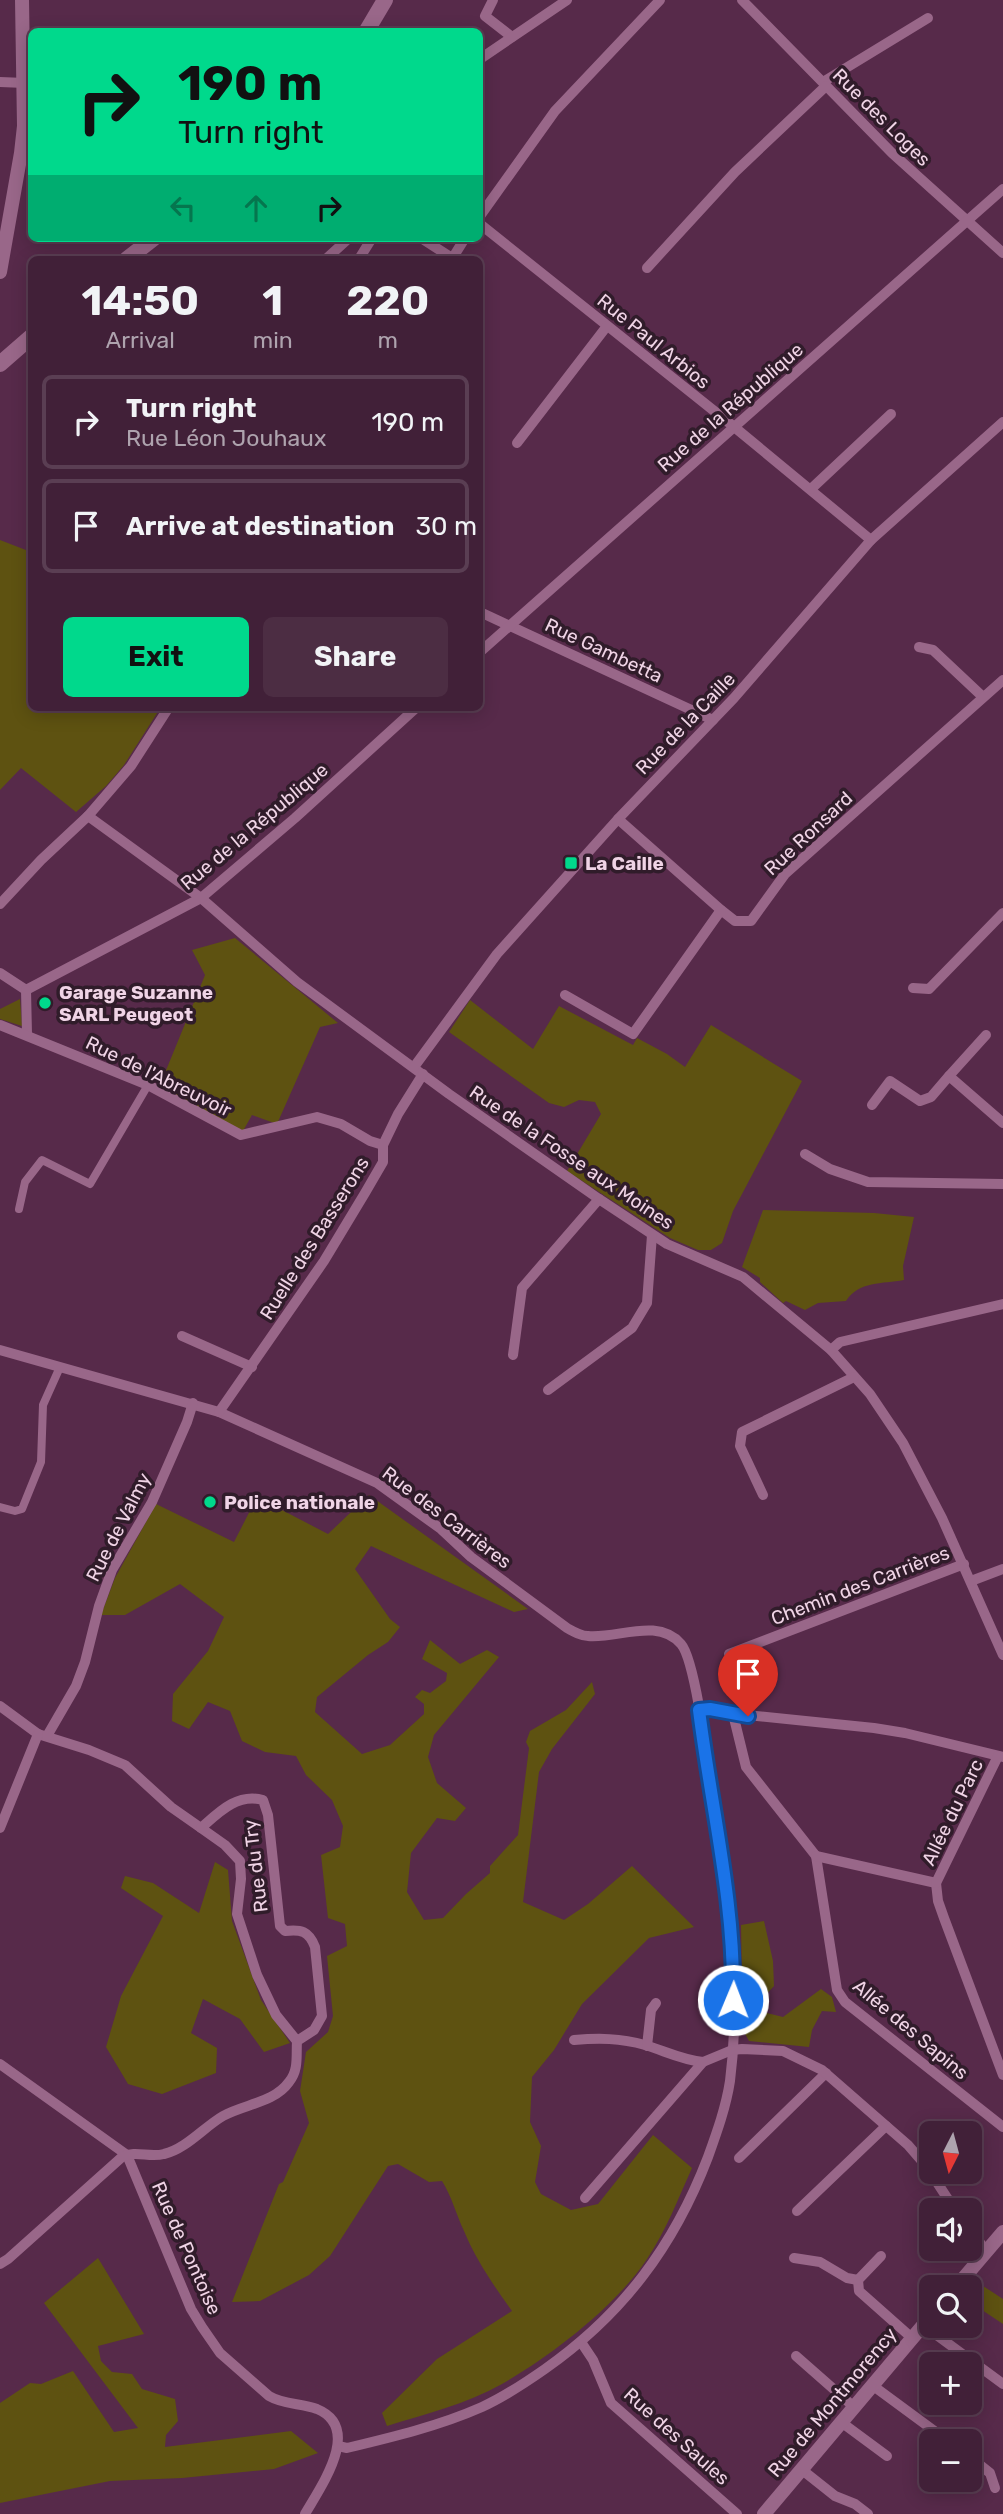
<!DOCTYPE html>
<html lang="en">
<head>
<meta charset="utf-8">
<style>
  :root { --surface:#412038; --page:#4c2d43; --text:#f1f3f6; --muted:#aea3ae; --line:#5a3e53; --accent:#00d98c }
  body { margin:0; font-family:Rubik,sans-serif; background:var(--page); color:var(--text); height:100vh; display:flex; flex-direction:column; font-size:26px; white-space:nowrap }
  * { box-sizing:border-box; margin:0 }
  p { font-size:23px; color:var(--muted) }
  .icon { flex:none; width:38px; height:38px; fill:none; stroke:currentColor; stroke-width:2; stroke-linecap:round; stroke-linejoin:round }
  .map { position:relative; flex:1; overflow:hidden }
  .details { position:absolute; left:28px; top:256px; width:455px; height:455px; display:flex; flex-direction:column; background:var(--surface); border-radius:10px; box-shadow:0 4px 18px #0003,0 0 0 2px var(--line) }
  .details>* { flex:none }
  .top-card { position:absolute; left:28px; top:28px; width:455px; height:214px; border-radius:10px; box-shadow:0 4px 18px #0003,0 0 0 2px var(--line); background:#00d98c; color:#111; overflow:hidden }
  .needle { width:46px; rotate:186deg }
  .buttons { position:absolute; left:919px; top:2121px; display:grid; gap:14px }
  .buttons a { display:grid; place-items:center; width:63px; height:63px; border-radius:10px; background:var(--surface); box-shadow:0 4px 18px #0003,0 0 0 2px var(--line); font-size:35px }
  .pin { position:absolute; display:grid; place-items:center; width:60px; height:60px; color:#fff; margin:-72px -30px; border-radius:50% 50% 50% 0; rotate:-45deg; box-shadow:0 0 7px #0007 }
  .pin .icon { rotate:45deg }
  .me { position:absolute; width:77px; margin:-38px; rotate:1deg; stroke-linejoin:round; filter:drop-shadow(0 0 5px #0008) }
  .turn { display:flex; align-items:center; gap:24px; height:147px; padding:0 35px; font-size:32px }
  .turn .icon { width:91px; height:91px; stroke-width:2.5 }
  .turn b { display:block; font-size:49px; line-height:60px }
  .lanes { display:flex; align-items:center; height:66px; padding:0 35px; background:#0003; justify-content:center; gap:35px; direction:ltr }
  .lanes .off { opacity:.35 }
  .eta { display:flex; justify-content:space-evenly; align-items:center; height:119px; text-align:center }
  .eta b { font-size:42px; font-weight:700; line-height:49px }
  .action { display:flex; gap:14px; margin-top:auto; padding:14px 35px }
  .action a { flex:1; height:80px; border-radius:10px; background:var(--accent); color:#111; font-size:28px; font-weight:700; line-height:80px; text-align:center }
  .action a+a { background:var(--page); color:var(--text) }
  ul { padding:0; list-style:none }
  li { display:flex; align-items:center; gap:21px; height:94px; margin:0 14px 10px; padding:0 21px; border:4px solid var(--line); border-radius:10px }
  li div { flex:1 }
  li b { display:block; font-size:26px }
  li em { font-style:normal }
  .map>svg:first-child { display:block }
  .green { fill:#5e5211 }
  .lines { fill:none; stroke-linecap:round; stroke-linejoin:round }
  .pedestrian { stroke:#996789; stroke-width:8 }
  .minor { stroke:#996789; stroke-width:10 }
  .tertiary { stroke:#996789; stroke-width:14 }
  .secondary { stroke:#996789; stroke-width:16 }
  .route-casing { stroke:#114b97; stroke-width:18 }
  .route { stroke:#1a73e8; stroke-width:12 }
  .poi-dot { fill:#00d98c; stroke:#301c2a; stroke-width:2.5 }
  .labels { text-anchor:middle; stroke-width:7; stroke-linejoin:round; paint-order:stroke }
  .street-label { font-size:19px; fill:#f0d4e6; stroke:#301c2a }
  .poi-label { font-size:19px; font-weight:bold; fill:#f0d4e6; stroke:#301c2a; text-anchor:start }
</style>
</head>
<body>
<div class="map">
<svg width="1003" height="2514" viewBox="0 0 1003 2514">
  <rect width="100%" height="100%" fill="#572a4a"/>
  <!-- green -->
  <g class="green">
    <polygon points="0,540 31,552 32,707 161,707 124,765 106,786 76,812 21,768 0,790"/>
    <polygon points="235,938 338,1023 320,1027 277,1124 252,1115 243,1131 180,1099 160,1085 205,975 192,950"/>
    <polygon points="20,999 22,1026 0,1019 0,1009"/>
    <polygon points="470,1000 533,1049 559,1006 633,1045 637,1038 667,1054 685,1067 711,1025 802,1081 733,1211 722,1243 711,1250 698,1250 670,1238 567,1171 601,1114 595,1102 579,1100 564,1107 549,1103 449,1032"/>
    <path d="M763,1210L874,1213L914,1217L903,1266L904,1280C882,1284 859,1281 846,1301L818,1303L805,1310L786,1301L783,1303L760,1282V1278L742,1267Z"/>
    <path d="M369,1495L528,1609L514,1612L371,1546L355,1569L390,1619L400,1627L388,1642L368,1655L317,1697L315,1712L362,1754L390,1745L424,1714V1704L415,1697L422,1690L430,1693L446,1681L447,1673L422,1659L430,1640L460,1664L487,1650L499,1657L434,1735L428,1757L437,1783L466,1808L455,1821L437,1818L411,1853L407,1892L424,1920L443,1918L466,1894L490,1873V1866L518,1835L529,1748L526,1742L530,1731L566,1710L592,1682L595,1694L552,1749L539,1772L523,1902L564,1920L588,1904L632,1866L694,1927L649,1938L582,2004L554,2050L532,2077L530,2122L541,2146L535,2182L541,2194L571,2210L598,2204L653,2135L692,2168C678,2199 666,2231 647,2259C616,2306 551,2356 502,2384C467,2404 425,2414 387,2426L382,2413L437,2359L512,2311C494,2286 476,2260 464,2231C456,2214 452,2197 442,2181L429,2182L398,2164L388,2166L330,2256L309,2275L260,2301L232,2302L279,2184L283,2182L309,2123L300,2091L306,2052L328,2032L333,2016L327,1956L347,1946L345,1924L328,1918L321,1855L340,1847L343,1826L332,1800L306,1775L296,1756L265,1752L242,1741L230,1711L208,1702L189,1729L172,1721L173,1694L208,1651L224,1617L180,1584L125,1615H101L115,1578L156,1504L234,1542L257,1497L328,1534Z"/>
    <polygon points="215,1862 228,1870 232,1921 261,2000 290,2043 264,2052 240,2019 203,1999 191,2033 217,2048 216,2073 162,2094 128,2084 106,2047 121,1996 163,1916 121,1888 125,1876 153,1883 199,1913"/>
    <polygon points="764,1921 773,1961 774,1986 763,1998 763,2012 783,2017 821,1989 832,1997 836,2012 822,2011 812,2030 809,2047 749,2041 743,2030 741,1925"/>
    <polygon points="98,2258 144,2334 98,2346 101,2361 112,2372 132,2374 142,2389 175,2399 178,2421 166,2435 165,2447 291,2431 318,2453 274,2469 182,2478 110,2481 0,2503 0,2403 30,2383 41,2384 73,2371 114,2432 138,2428 44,2303"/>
    <polygon points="977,2282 1003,2299 1003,2324 970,2302 970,2290"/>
  </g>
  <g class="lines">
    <!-- pedestrian -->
    <g class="pedestrian">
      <polyline points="19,1209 25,1182 42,1160 90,1184 148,1085"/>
      <polyline points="0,1507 15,1511 22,1509 41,1462 43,1405 60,1367"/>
    </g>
    <!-- minor -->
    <g class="minor">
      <polyline points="493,0 485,16 512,37"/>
      <polyline points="742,0 892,153 1003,253"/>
      <polyline points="480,59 567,0"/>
      <polyline points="0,82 25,83"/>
      <polyline points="823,82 928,18"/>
      <polyline points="480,216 555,111 660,0"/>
      <polyline points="480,224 733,426 871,540"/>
      <polyline points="421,238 452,258"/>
      <polyline points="326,259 349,238"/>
      <polyline points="359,259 372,238"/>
      <polyline points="452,259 465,238"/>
      <polyline points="647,268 735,172 826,86"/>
      <polyline points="517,443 607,326"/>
      <polyline points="811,489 891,414"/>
      <polyline points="480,612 713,720"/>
      <polyline points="919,647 933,650 983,697"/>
      <polyline points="480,652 1003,189"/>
      <polyline points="88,816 201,898 297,982 449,1094 599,1199 667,1244 743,1277 831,1350 870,1394 903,1443 942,1518 1003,1655"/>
      <polyline points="618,819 721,910 735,921 751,921 785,874 1003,680"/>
      <polyline points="0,904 41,860 88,816 131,766 169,707"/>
      <polyline points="0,973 26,990"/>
      <polyline points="913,988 929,989 1003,913"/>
      <polyline points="26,990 201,898 295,818 417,707"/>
      <polyline points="26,990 27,1034"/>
      <polyline points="565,995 633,1034 721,910"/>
      <polyline points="0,1025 148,1085 241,1135 317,1117 341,1124 370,1141 383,1145"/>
      <polyline points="414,1067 497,954 618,819 734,698 871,540 1003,422"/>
      <polyline points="949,1076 986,1035"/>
      <polyline points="872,1105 890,1081 920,1101 931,1097 949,1076 1003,1123"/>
      <polyline points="805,1154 830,1169 868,1182 1003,1184"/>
      <polyline points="182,1336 252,1367"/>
      <path d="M0,1350L219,1412L377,1483L441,1529L471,1557L567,1628C574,1632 581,1636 588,1636C618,1639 657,1617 681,1644C697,1662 711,1790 716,1821C730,1907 741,1993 730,2081C726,2107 717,2132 708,2157C674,2246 623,2314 545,2369C525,2383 504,2397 482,2407C439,2426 393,2437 347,2448L338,2446"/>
      <polyline points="831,1350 840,1342 1003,1304"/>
      <polyline points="513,1355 522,1288 599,1199"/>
      <polyline points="548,1390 632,1328 647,1303 652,1235"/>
      <polyline points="219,1412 324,1261 365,1193 383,1162 383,1145 398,1114 423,1074"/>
      <polyline points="763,1495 740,1446 742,1432 854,1377"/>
      <polyline points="971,1581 1003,1569"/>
      <polyline points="729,1654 964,1564"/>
      <polyline points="0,1706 38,1734 89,1750 125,1765 171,1807 201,1828"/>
      <polyline points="699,1710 874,1728 905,1733 1003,1757"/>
      <polyline points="733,1714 746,1767 816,1856 837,1990 845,2002 1003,2127"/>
      <polyline points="47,1736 76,1686 85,1662 99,1606 112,1570 152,1502 187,1422 193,1403"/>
      <polyline points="0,1828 38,1734"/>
      <polyline points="816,1856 936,1883 938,1901 944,1918 1003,2075"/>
      <polyline points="936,1883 998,1756"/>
      <path d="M574,2040C599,2038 620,2038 645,2045C665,2051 682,2060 703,2062"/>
      <polyline points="647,2046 651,2010 656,2003"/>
      <path d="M0,2064L127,2155L191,2309L202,2327L220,2353L269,2396C284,2405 301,2403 317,2409C363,2428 321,2486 305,2514"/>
      <polyline points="739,2158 826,2073"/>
      <polyline points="585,2198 703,2062 732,2050 742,2049 783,2051 822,2070 908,2145 927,2167 955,2210"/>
      <polyline points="797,2211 886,2126"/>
      <polyline points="970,2229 986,2251"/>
      <polyline points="881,2256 858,2280 859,2291 912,2338"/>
      <polyline points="794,2258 820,2262 847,2278 858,2280"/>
      <path d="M0,2264L8,2259L122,2157C136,2150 149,2158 164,2154C186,2149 204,2127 223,2116C244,2104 274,2103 289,2082C299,2070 296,2056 297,2041L314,2030L322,2016L315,1947C309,1931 301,1929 285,1931L280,1926L268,1815L263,1800C237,1793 219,1812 201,1828L225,1845L240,1861L241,1879L237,1914L257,1975L276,2015L297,2041"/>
      <polyline points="923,2325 1003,2384"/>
      <polyline points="581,2342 593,2360 611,2403 737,2514"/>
      <polyline points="796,2356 854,2407"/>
      <polyline points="872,2385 948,2441"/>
      <polyline points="841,2422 887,2456"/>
      <polyline points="970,2457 990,2473 995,2488"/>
      <polyline points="801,2469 835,2496 855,2504 868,2514"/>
    </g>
    <!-- tertiary -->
    <g class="tertiary">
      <polyline points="0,272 21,153 24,126 22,0"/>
      <polyline points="956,2287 1003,2232"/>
      <polyline points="764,2514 931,2316"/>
    </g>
    <!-- secondary -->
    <g class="secondary">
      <polyline points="366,32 385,0"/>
      <polyline points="127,259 154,238"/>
      <polyline points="0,364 32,336"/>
    </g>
  </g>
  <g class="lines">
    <defs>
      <path id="route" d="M733,2000C735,1902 711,1807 699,1710L710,1709L748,1716"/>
    </defs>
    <!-- route casing -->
    <use href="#route" class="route-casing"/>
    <!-- route -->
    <use href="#route" class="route"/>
  </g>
  <!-- markers -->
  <g class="poi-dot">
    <rect x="564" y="856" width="14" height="14" rx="3.5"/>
    <circle cx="45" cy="1003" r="7"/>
    <circle cx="210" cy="1502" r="7"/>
  </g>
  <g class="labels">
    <!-- street labels -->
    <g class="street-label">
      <text transform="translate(882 117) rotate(45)" y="7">Rue des Loges</text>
      <text transform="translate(654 341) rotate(39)" y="7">Rue Paul Arbios</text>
      <text transform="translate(730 407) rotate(-41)" y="7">Rue de la République</text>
      <text transform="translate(604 650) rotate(25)" y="7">Rue Gambetta</text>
      <text transform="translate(685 723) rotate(-46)" y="7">Rue de la Caille</text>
      <text transform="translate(254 826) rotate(-40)" y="7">Rue de la République</text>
      <text transform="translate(808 833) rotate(-43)" y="7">Rue Ronsard</text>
      <text transform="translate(159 1076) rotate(26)" y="7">Rue de l'Abreuvoir</text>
      <text transform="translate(572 1157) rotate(34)" y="7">Rue de la Fosse aux Moines</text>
      <text transform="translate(314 1238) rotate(-58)" y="7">Ruelle des Basserons</text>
      <text transform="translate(447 1517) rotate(37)" y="7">Rue des Carrières</text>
      <text transform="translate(118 1527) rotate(-63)" y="7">Rue de Valmy</text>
      <text transform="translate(860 1585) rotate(-21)" y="7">Chemin des Carrières</text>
      <text transform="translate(952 1812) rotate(-64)" y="7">Allée du Parc</text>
      <text transform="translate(255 1866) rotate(-97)" y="7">Rue du Try</text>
      <text transform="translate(911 2029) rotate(40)" y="7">Allée des Sapins</text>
      <text transform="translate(187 2248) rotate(66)" y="7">Rue de Pontoise</text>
      <text transform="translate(832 2402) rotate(-50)" y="7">Rue de Montmorency</text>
      <text transform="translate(677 2436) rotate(42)" y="7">Rue des Saules</text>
    </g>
    <!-- poi labels -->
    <g class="poi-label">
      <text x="585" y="870">La Caille</text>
      <text x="59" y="999">Garage Suzanne<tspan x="59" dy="22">SARL Peugeot</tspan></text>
      <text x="224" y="1509">Police nationale</text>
    </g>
  </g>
</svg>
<div class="buttons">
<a><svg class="needle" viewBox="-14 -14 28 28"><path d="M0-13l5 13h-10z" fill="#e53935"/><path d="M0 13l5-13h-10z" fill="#aea3ae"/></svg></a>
<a><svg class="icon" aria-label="sound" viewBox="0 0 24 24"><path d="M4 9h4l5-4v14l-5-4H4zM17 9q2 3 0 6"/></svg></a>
<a><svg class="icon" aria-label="search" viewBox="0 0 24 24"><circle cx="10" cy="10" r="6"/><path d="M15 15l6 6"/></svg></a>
<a>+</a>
<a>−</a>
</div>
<div class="pin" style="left:748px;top:1716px;background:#d93025"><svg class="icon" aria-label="arrive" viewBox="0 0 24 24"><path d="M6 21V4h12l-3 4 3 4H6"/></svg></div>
<svg class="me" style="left:733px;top:2000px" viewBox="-20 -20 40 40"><circle r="17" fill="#1a73e8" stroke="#fff" stroke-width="3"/><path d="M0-11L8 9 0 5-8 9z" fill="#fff"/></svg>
<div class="top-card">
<div class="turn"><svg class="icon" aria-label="right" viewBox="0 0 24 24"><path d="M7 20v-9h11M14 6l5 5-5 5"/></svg><div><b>190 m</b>Turn right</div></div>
<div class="lanes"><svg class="icon off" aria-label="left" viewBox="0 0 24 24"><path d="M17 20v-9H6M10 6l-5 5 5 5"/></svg><svg class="icon off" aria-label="ahead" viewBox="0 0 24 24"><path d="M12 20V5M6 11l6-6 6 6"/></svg><svg class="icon" aria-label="right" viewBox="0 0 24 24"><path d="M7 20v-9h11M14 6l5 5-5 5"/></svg></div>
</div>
<section class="details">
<div class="eta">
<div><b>14:50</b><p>Arrival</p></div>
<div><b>1</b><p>min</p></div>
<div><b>220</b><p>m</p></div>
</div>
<ul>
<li><svg class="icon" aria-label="right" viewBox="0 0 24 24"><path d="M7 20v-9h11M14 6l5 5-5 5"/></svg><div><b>Turn right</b><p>Rue Léon Jouhaux</p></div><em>190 m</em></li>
<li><svg class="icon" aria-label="arrive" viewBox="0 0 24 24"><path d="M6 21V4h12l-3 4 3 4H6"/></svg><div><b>Arrive at destination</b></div><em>30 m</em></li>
</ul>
<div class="action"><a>Exit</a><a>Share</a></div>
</section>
</div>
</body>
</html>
